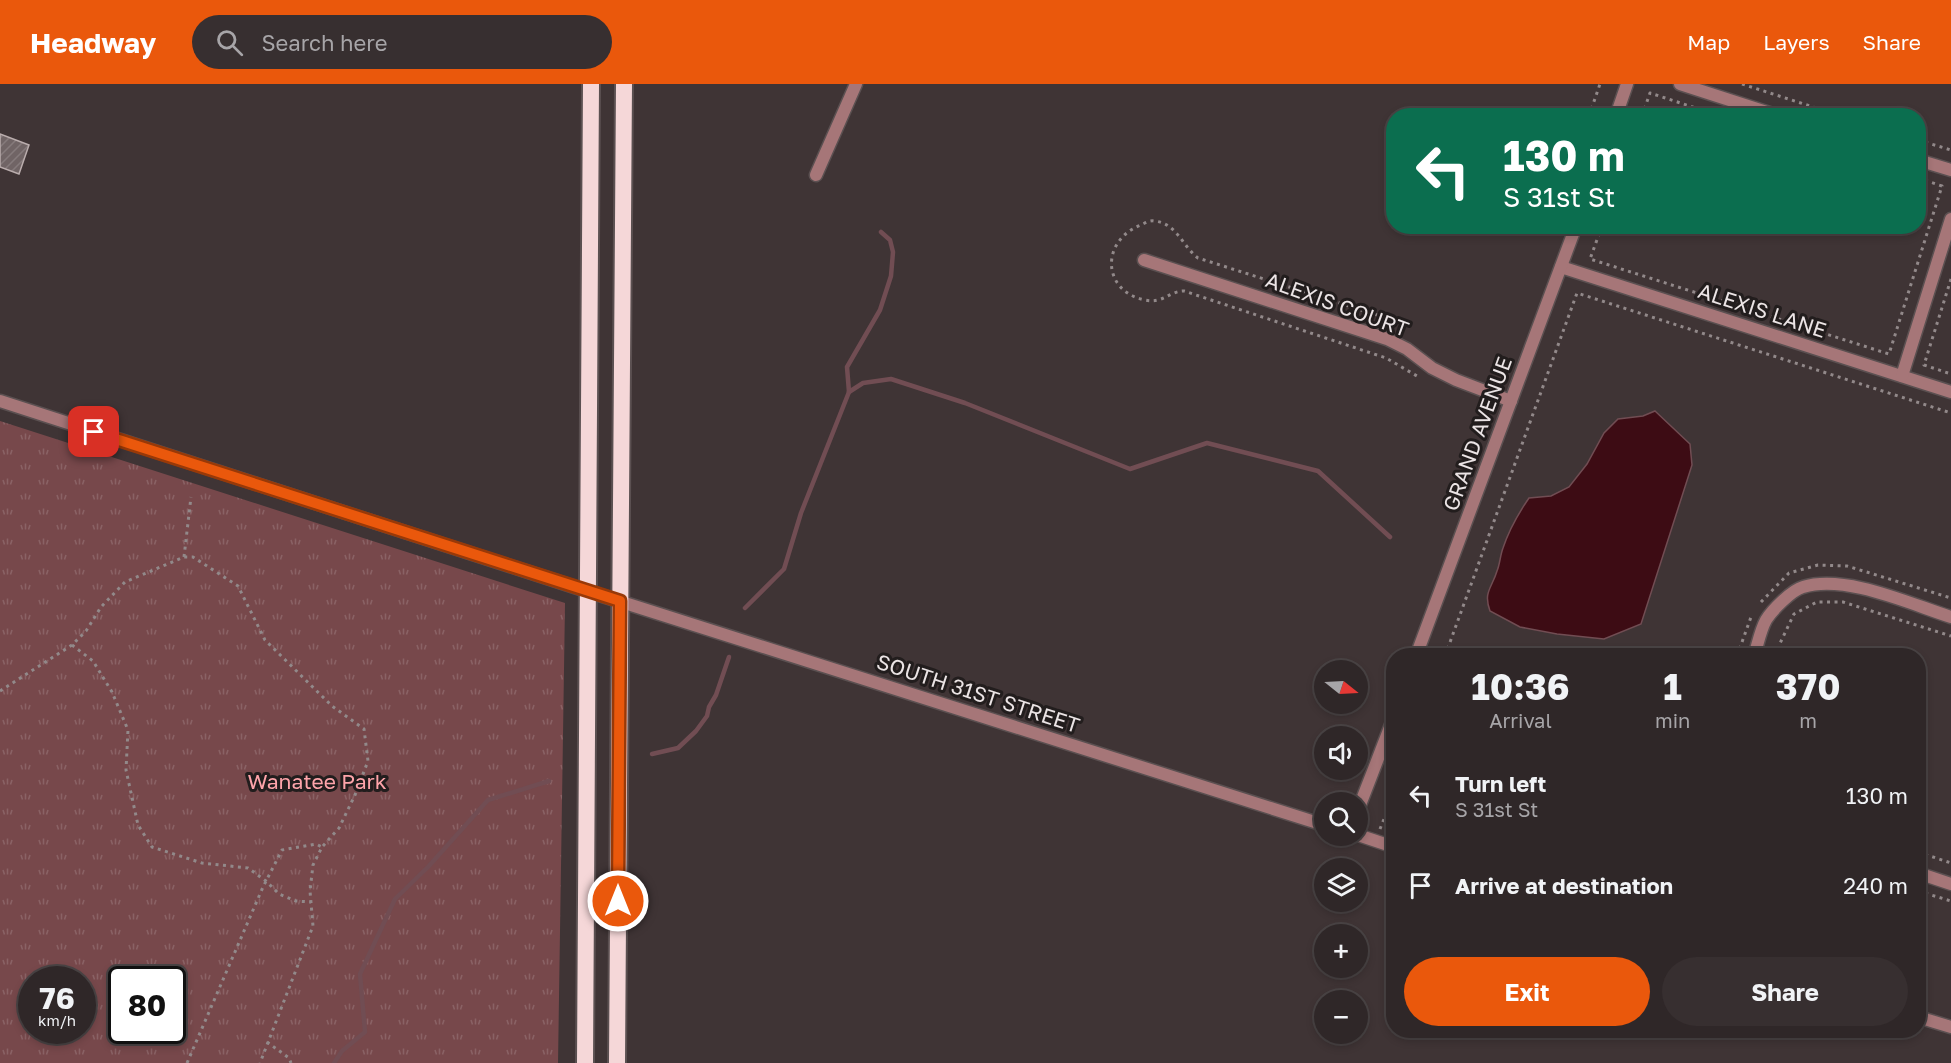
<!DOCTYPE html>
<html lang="en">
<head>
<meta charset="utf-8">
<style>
  :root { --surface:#2f2728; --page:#372f30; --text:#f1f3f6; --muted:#a7a5a8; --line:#4a4445; --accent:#ea580c }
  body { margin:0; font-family:"Golos Text",sans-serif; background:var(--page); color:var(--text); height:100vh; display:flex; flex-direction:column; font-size:22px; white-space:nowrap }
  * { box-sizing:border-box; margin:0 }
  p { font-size:20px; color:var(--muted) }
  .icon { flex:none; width:33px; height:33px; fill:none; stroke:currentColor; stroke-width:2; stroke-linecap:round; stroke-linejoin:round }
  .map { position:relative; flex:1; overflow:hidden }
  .sheet { position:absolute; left:1386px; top:564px; width:540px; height:390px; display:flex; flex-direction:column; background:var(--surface); border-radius:24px; box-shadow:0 3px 9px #0003,0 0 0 2px var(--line) }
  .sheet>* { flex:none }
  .guide { position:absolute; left:1386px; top:24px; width:540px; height:126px; border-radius:24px; box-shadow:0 3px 9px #0003,0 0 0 2px var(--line); background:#0b6e4f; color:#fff; overflow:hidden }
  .needle { width:39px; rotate:108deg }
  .fabs { position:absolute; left:1314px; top:576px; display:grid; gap:12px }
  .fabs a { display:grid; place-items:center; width:54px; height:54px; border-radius:50%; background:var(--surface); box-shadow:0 3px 9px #0003,0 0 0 2px var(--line); font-size:30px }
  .speed { position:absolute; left:18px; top:882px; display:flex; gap:12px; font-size:30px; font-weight:700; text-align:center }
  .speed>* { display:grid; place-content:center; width:78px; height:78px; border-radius:50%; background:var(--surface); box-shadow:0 3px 9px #0003,0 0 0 2px var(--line); line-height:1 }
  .speed small { font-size:15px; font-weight:400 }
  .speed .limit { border:3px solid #111; border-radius:9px; background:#fff; color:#111 }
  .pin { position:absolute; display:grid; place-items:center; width:51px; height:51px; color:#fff; margin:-26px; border-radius:12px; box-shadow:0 3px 9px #0006 }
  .me { position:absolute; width:66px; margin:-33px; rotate:0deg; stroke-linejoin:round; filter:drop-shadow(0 0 4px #0008) }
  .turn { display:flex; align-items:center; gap:21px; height:126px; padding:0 18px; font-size:27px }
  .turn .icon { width:78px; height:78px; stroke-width:2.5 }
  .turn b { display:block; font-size:42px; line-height:51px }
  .eta { display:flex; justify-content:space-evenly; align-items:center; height:102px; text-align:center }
  .eta b { font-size:36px; font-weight:700; line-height:42px }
  .cta { display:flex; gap:12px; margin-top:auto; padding:12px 18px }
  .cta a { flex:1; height:69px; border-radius:36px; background:var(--accent); color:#fff; font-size:24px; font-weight:700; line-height:69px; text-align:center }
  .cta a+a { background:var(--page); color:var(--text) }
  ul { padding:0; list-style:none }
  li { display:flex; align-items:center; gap:18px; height:90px; padding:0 18px }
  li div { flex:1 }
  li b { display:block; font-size:22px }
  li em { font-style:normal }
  header { display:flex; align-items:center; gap:36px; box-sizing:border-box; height:84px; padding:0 30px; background:var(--accent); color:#fff }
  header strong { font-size:28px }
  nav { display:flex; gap:33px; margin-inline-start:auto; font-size:21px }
  .search { width:420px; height:54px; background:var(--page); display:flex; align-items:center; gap:15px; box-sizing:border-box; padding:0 21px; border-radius:33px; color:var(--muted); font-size:22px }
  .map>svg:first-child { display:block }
  .park { fill:url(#park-tufts); fill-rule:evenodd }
  .water { fill:#3d0c14; stroke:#714d53; stroke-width:1.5 }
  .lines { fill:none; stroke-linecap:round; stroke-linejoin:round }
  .stream { stroke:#714d53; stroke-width:4.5 }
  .building { fill:url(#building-hatch); stroke:#baadad; stroke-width:1.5 }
  .minor-casing { stroke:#5b5051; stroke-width:15 }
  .tertiary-casing { stroke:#5b5051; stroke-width:15 }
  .trunk-casing { stroke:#5b5051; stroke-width:20 }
  .path { stroke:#92898a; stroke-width:3; stroke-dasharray:3 4.5; stroke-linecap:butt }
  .minor { stroke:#a67678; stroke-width:12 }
  .tertiary { stroke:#a67678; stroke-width:12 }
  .trunk { stroke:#f5d7d8; stroke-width:16 }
  .route-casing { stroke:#983908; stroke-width:15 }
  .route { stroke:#ea580c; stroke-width:10 }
  .labels { text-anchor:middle; stroke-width:6; stroke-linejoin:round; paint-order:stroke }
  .street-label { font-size:21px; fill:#ebe4e5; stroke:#221d1d }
  .park-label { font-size:21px; fill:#fea4aa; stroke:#221d1d }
</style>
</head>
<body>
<header>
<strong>Headway</strong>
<div class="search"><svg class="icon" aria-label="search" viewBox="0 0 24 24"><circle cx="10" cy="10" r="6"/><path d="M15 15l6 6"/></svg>Search here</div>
<nav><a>Map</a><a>Layers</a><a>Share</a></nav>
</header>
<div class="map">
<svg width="1951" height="979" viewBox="0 0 1951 979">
  <defs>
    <pattern id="park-tufts" width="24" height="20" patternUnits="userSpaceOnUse" patternTransform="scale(1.5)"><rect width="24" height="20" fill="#77484b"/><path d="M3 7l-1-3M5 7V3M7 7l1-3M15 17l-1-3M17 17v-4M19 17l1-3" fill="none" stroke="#8a6265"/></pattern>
    <pattern id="building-hatch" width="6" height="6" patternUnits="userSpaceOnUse" patternTransform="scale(1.5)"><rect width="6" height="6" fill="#706465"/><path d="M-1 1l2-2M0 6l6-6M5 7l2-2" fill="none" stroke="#857a7b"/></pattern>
  </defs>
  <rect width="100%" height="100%" fill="#3f3435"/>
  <!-- park -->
  <path class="park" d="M0,337L565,519L558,979H0ZM32,896H82V946H32ZM122,896H172V946H122Z"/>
  <!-- water -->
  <path class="water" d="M1655,327L1690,360L1692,381L1641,540L1604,555L1557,550L1520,543L1490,527C1483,508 1492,504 1497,487C1500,480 1500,472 1503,464C1509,446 1518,430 1529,414L1551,412L1569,403L1587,380L1604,349L1618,335L1643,332Z"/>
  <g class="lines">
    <!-- stream -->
    <g class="stream">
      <polyline points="849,308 863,299 891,295 965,319 1130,385 1207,359 1318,387 1390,453"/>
      <polyline points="745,524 784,485 801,429 849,308 847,283 880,226 891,192 893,168 890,156 881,148"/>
      <polyline points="652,670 678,664 696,647 707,632 709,623 716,611 729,573"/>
      <polyline points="334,979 342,967 365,948 360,890 395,815 428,783 488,716 549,697"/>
    </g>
  </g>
  <!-- building -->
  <polygon class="building" points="0,50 29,61 19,90 0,83"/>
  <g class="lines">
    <defs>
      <g id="minor">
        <polyline points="1680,0 1779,32"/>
        <polyline points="1616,32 1627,0"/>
        <polyline points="1918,76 1951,86"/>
        <polyline points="816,91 856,0"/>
        <polyline points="1144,176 1387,255 1407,265 1432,284 1456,296 1511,317"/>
        <polyline points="1561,183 1951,308"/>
        <polyline points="1902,292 1951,135"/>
        <polyline points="1416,572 1576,142"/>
        <path d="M1754,572C1758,560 1760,547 1766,536C1772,526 1792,506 1803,503C1846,490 1910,520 1951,533"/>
        <polyline points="1358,726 1394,633"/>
        <polyline points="1918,789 1951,800"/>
      </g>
      <g id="tertiary">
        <polyline points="0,317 587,507 1324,741"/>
        <polyline points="1358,751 1394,763"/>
        <polyline points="1918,933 1951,943"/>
      </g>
      <g id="trunk">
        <polyline points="585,979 591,0"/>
        <polyline points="617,979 624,0"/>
      </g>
    </defs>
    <!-- minor casing -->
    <use href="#minor" class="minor-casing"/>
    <!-- tertiary casing -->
    <use href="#tertiary" class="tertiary-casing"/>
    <!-- trunk casing -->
    <use href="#trunk" class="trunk-casing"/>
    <!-- path -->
    <g class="path">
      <polyline points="1742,0 1841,32"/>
      <polyline points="1589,32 1600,0"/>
      <polyline points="1642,32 1650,9 1720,32"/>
      <polyline points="1918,56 1951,66"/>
      <polyline points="1602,142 1590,175 1889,270 1942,102 1918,94"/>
      <polyline points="1547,150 1550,142"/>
      <polyline points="1951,195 1924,281 1951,290"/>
      <path d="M1377,231L1198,174C1182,162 1177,139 1154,137C1150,136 1145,139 1141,141C1101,156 1101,207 1145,216C1163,220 1169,207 1184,207L1386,274L1417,292"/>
      <polyline points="184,473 191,413"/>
      <polyline points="1761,518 1789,489 1818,481 1847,482 1951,514"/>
      <polyline points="72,561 93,577 112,608 128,646 126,686 138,741 152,763 202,779 248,784 266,797 279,810 296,817 311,818"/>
      <polyline points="1445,572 1577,209 1951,329"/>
      <polyline points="1737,572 1751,533"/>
      <polyline points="1774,572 1794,530 1817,518 1843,518 1951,552"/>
      <polyline points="0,607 72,561 86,547 101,523 125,498 184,473 193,473 238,502 265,556 332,622 364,645 368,677 355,711 339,744 322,763"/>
      <polyline points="1380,745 1394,710"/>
      <polyline points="1918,768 1951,779"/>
      <polyline points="1918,807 1951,817"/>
      <polyline points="267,958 289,974 291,979"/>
      <polyline points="187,979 263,803 282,766 316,760 322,763 313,781 310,807 313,842 260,979"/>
    </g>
    <!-- minor -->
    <use href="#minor" class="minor"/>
    <!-- tertiary -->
    <use href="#tertiary" class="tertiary"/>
    <!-- trunk -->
    <use href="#trunk" class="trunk"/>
  </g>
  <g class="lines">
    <defs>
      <polyline id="route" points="94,348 620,517 618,817"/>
    </defs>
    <!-- route casing -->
    <use href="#route" class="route-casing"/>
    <!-- route -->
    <use href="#route" class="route"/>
  </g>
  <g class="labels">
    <!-- street labels -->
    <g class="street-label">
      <text transform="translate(1337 221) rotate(20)" y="7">ALEXIS COURT</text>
      <text transform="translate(1762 227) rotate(18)" y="7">ALEXIS LANE</text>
      <text transform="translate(1478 350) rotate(-70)" y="7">GRAND AVENUE</text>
      <text transform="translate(978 610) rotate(18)" y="7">SOUTH 31ST STREET</text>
    </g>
    <!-- park labels -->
    <g class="park-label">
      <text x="317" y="705">Wanatee Park</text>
    </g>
  </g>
</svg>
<div class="fabs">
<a><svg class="needle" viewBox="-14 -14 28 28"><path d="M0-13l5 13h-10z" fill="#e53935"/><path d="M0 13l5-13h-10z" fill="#a7a5a8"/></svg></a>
<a><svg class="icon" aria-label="sound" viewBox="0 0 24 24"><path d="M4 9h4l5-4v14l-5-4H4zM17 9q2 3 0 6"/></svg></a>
<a><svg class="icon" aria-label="search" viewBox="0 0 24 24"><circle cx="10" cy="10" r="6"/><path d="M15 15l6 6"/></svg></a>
<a><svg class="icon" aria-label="layers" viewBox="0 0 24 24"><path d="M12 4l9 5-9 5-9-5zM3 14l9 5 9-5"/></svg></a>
<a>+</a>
<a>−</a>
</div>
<div class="speed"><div>76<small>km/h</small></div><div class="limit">80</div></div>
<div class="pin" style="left:94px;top:348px;background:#d93025"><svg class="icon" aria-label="arrive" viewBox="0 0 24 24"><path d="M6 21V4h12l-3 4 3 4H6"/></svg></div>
<svg class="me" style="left:618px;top:817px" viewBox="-20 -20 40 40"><circle r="17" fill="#ea580c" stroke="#fff" stroke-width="3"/><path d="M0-11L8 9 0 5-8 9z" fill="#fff"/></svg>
<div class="guide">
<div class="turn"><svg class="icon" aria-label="left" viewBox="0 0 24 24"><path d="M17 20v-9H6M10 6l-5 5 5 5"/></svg><div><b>130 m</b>S 31st St</div></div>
</div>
<section class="sheet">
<div class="eta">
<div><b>10:36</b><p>Arrival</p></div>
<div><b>1</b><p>min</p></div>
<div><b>370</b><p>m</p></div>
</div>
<ul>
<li><svg class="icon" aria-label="left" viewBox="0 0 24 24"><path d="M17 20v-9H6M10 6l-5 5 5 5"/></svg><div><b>Turn left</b><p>S 31st St</p></div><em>130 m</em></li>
<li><svg class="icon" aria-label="arrive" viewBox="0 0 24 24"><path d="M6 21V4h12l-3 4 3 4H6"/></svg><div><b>Arrive at destination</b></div><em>240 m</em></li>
</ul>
<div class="cta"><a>Exit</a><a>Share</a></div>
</section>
</div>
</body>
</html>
